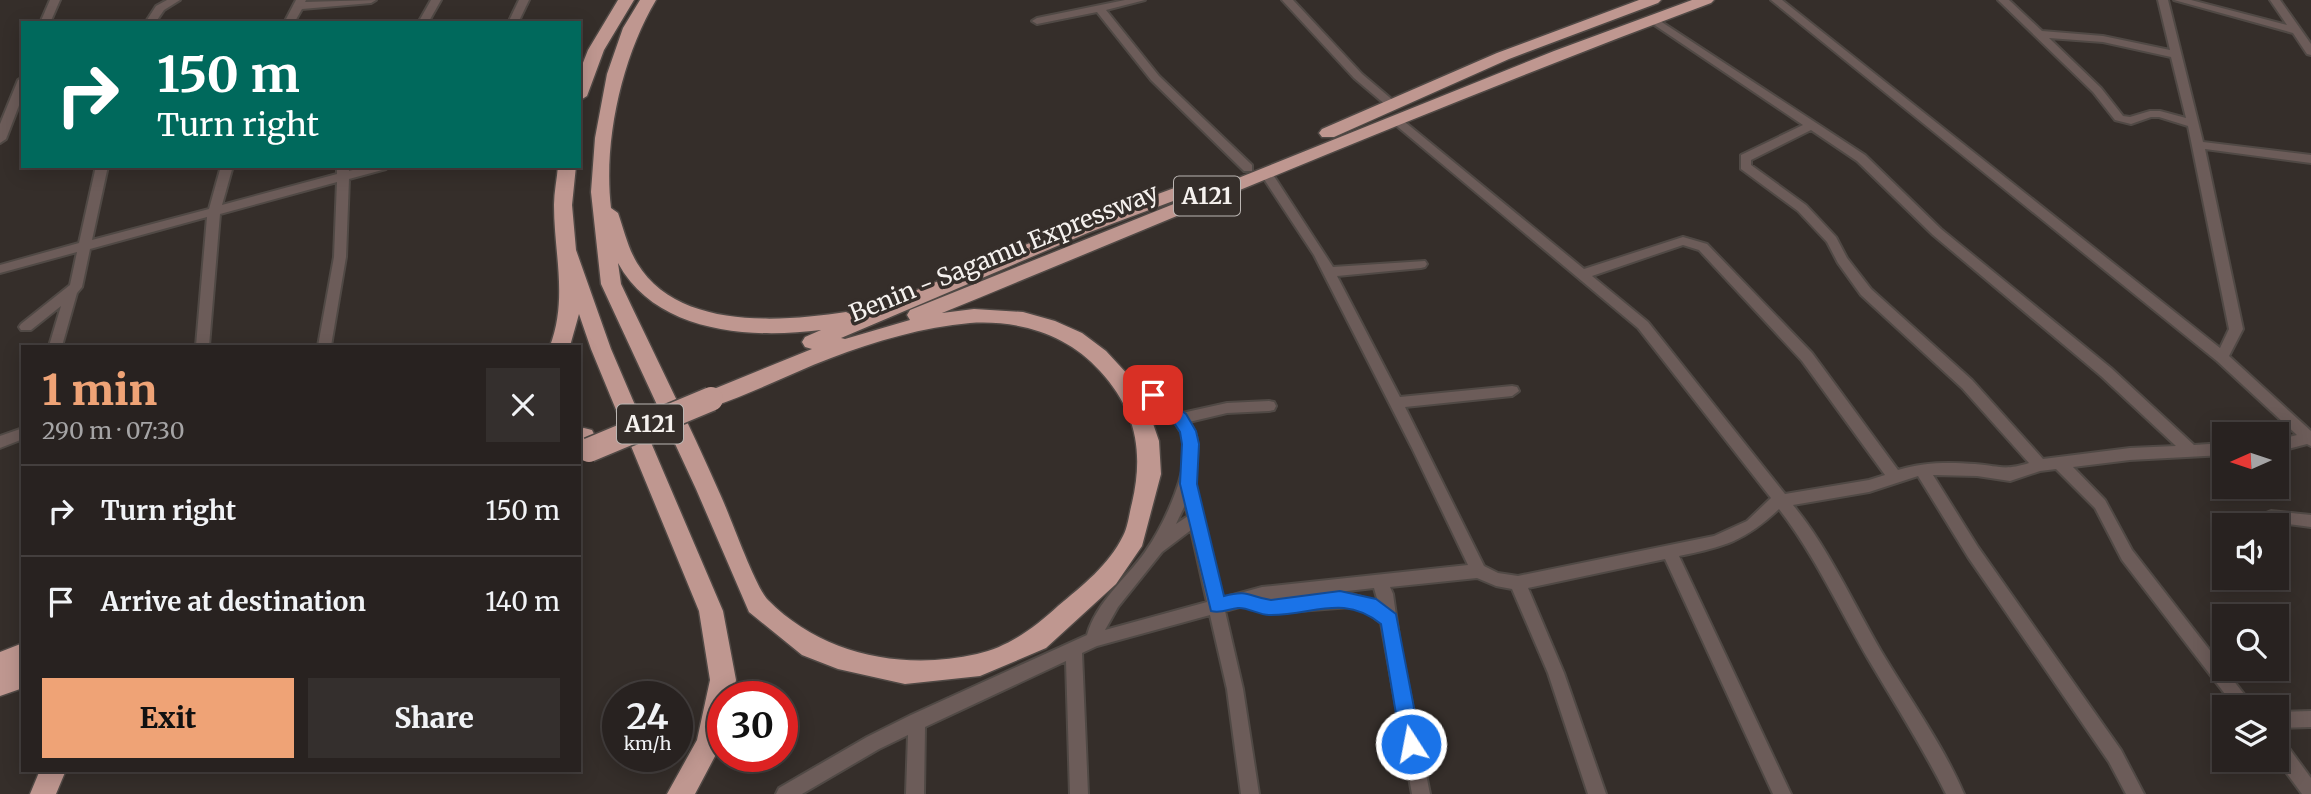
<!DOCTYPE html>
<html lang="en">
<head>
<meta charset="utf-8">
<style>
  :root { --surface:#282220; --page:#342f2d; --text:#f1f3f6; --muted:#a5a4a5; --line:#443f3e; --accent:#efa376 }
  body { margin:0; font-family:Merriweather,serif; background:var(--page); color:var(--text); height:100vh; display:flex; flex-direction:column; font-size:26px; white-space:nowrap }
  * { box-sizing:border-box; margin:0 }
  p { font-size:23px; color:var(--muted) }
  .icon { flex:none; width:38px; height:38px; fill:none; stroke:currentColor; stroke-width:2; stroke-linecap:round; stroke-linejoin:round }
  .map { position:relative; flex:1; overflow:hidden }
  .panel { position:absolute; left:21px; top:345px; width:560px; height:427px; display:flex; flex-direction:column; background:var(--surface); border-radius:0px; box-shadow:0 4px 18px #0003,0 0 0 2px var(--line) }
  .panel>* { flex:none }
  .hud { position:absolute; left:21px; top:21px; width:560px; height:147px; border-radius:0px; box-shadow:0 4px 18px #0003,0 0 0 2px var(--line); background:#00695c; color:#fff; overflow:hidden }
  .needle { width:46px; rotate:267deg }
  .controls { position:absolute; left:2212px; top:422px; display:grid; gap:14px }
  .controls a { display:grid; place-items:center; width:77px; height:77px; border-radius:0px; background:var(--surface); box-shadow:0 4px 18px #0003,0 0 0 2px var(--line); font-size:35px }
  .speed { position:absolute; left:602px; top:681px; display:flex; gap:14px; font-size:35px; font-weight:700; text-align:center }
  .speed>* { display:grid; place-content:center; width:91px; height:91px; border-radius:50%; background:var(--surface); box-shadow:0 4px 18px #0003,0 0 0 2px var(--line); line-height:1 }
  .speed small { font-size:18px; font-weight:400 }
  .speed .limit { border:10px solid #d22; background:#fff; color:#111 }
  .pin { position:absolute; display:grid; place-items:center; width:60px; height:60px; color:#fff; margin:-30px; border-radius:14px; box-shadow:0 4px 10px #0006 }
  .me { position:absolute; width:77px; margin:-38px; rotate:349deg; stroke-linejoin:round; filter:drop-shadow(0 0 5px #0008) }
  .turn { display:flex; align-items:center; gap:24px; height:147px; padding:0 21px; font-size:32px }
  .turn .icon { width:91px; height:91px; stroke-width:2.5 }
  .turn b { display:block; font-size:49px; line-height:60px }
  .round { display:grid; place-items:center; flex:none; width:74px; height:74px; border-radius:0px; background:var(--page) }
  .overview { display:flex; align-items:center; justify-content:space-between; height:119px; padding:0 21px }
  h1 { font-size:42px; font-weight:800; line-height:52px; color:var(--accent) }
  .action { display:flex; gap:14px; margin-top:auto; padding:14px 21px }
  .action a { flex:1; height:80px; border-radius:0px; background:var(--accent); color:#111; font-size:28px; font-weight:800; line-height:80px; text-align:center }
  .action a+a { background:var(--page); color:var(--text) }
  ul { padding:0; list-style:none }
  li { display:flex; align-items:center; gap:21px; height:91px; padding:0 21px; border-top:2px solid var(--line) }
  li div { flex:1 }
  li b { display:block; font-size:26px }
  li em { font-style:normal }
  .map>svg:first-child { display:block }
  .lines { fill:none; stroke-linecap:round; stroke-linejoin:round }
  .street-casing { stroke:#504945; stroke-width:4 }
  .highway-casing { stroke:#504945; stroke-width:3 }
  .street { fill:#6c5c59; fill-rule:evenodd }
  .highway { fill:#bf9790; fill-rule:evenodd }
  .highway-bridge-casing { stroke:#504945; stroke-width:27; stroke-linecap:butt }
  .highway-bridge { stroke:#bf9790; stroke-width:24 }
  .route { fill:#1a73e8; stroke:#114b97; stroke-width:2 }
  .labels { text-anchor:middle; stroke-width:7; stroke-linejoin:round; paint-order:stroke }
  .shield { fill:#352e2a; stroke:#bbb6b3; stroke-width:2 }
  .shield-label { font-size:23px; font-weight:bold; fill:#f5f1ee }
  .street-label { font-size:24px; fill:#f5f1ee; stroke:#352e2a }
</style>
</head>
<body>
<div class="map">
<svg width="2311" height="794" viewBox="0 0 2311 794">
  <rect width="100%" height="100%" fill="#352e2a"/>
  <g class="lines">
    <defs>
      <g id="street">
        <polygon points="50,0 60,0 50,23 40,23"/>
        <polygon points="167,0 180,0 164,10 155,23 145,23 156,6"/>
        <polygon points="296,0 306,0 305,2 376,0 371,3 302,9 294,23 284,23"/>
        <polygon points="431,0 441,0 428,23 418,23"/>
        <polygon points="519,0 529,0 518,23 508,23"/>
        <polygon points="1125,0 1145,0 1106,10 1159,76 1252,165 1252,171 1244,171 1151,80 1097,12 1037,24 1032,21 1037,18"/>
        <polygon points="1282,0 1293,0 1362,74 1395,102 1395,106 1387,106 1354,78"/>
        <path d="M1771,0H1782L2220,348L2229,329L2188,126L2159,117H2151L2131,124L2115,120L2093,92L1998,0H2009L2042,31L2103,36L2170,50L2158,0H2168L2203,142L2311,155V163L2205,149L2243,329L2229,356L2311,431V446L2307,444L2277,452V440L2297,435L2217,361ZM2049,38L2103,42L2171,57L2186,118L2160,111H2150L2130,117L2123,116L2101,88Z"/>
        <polygon points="2174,0 2191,0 2287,25 2270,0 2280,0 2311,44 2311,55 2307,54 2293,33"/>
        <path d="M1654,17L1865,155L1941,229L2111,368L2194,445L2224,443V455L2130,460L2073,467L2105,500L2132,550L2254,707H2235L2122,560L2095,508L2056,469L2040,471L2010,481L1977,476L1933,475L1978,547L2121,750L2144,794H2126L2109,762L1968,557L1918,476L1869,492L1793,505C1829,549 1852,601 1881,651C1909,698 1942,743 1964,794H1946C1923,748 1896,706 1870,662C1840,611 1816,557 1779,509C1745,541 1724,547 1679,556L1791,794H1773L1665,559L1528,588L1564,673L1606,794H1588L1548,673L1512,589L1496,586L1477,578L1390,587L1393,594L1400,644L1430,794H1412L1381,623L1365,611L1351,607L1272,613L1243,606L1225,611L1243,689L1259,794H1241L1227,689L1210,615L1097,646L1082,653L1088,794H1070L1066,661L925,727L924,794H906L908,735L879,749L802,794H776L779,788L867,737L911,715L1087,635C1097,601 1125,580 1145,552C1162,528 1196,461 1181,432C1168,408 1145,398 1121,390L1119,386L1121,382L1126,381L1158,391L1182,413L1227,403L1269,401L1274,402L1276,406L1274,410L1269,411L1227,413L1189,422C1205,442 1193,464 1196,486C1200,521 1214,563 1222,598L1262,587L1468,565L1412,448L1314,255L1260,173L1262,170H1270L1333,267L1425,261L1427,264L1425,267L1421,268L1337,276L1400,397L1512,386L1517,387L1519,391L1512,396L1405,407L1484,566L1498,573L1518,576L1714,536L1747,521L1771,498L1638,328L1392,122V118H1400L1584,269L1683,237L1707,244L1812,353L1898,470C1924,462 1948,462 1975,464C2000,466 2004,471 2029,463L1962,388L1861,295L1838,263L1827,242L1798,211L1741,169V155L1803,125L1650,22L1649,20ZM1811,130L1857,161L1933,235L2101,376L2176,446L2130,448L2043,459L1972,380L1871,289L1847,258L1836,237L1806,205L1751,165V160ZM1683,245L1699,250L1802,361L1885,475L1869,480L1785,494L1648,322L1592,276ZM1185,505L1188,516L1176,524ZM1191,530L1207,602L1105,630L1118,607L1162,552ZM1374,588L1378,602L1351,594H1320Z"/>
        <polygon points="23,77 23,95 6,139 0,143 0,124 18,80"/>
        <polygon points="96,166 108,166 92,240 209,209 221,166 233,166 222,205 337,174 337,166 349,166 349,171 367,166 388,166 386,169 349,179 346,257 331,346 318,346 334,257 337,182 220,214 209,346 196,346 207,217 90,249 82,287 77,293 62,346 49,346 61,306 31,330 21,330 19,327 21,324 70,285 77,252 0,273 0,265 79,243"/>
        <polygon points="23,428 23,439 0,448 0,436"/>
        <polygon points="2271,511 2311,515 2311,527 2266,521 2263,517 2266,513"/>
        <polygon points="2311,711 2311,727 2277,728 2277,712"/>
        <polygon points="2277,738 2283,740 2311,778 2311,794 2302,794 2277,760"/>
      </g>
      <g id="highway">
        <polygon points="618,0 634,0 604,50 587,96 579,101 579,73 588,50"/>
        <path d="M640,0H656C622,57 603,141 611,208L618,213C624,230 628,248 637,263C677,330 781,322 846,312L854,316L1076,224L1188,183L1194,181L1203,187L1200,191L1090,232L841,338L845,339L910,320L907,315L910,310L1554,51L1692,0H1714L1711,3C1452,100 1198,208 942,313L974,309L1023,312L1055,321L1082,333L1106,351L1130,377L1148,409L1159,441L1161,474L1142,546L1116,584L1046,648L980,676L905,684L838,669L802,655L749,612L696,489L601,284L591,192L595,138L607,74L623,28ZM618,263C656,333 750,339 821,330L805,337L802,342L805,347L812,349L704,393L700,399L704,405L711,407C752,394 791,373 831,358C875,341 924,327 970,323C1019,320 1067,334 1100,371C1136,410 1144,452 1132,503C1129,514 1128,527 1123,536C1109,565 1082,586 1058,606C1035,627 1009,647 977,654C904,671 822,655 768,600C755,587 730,515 720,494C689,423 654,354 621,284Z"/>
        <polygon points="1639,0 1661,0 1658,3 1509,59 1334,137 1322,137 1319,133 1322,129 1497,53"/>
        <path d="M558,166H576L572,205L576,250L611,349L723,611L736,680L732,696H723L722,743L695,794H667L697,740L710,680L699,611L591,349L579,314L570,346H550C568,298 554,254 554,205C554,192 557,179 558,166Z"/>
        <polygon points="584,428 592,430 595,436 592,442 579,446 579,429"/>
        <polygon points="23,643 23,688 0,696 0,652"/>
        <polygon points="40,770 66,770 56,794 30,794"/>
      </g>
    </defs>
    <!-- street casing -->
    <use href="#street" class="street-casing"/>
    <!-- highway casing -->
    <use href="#highway" class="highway-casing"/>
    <!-- street -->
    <use href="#street" class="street"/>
    <!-- highway -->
    <use href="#highway" class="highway"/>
    <defs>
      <polyline id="highway-bridge" points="589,450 711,399"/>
    </defs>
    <!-- highway-bridge casing -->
    <use href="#highway-bridge" class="highway-bridge-casing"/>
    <!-- highway-bridge -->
    <use href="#highway-bridge" class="highway-bridge"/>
  </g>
  <!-- route -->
  <path class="route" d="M1153,389L1186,414L1196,431L1199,444L1197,484L1224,596C1250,589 1248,597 1271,600L1340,591L1376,599L1396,614L1421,744L1418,750L1411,753L1404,750L1401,744L1381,624C1342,593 1313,616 1269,615C1259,615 1247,607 1238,608C1228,609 1221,614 1211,611L1180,484L1182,444L1180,432L1174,423L1147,399L1145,395L1147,391Z"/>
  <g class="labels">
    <!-- shield labels -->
    <g class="shield">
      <rect x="1174" y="176.5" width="66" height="39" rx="5"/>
      <rect x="617" y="404.5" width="66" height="39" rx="5"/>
    </g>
    <g class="shield-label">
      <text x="1207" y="204">A121</text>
      <text x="650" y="432">A121</text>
    </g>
    <!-- street labels -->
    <g class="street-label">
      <text transform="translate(1004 253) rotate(-22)" y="8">Benin - Sagamu Expressway</text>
    </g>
  </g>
</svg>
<div class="controls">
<a><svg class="needle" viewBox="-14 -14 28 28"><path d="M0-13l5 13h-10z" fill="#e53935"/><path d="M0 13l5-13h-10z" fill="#a5a4a5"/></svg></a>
<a><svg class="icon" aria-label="sound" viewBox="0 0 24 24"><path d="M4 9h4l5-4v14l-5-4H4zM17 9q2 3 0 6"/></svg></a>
<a><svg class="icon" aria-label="search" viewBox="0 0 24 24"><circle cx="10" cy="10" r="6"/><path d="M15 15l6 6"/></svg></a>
<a><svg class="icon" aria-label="layers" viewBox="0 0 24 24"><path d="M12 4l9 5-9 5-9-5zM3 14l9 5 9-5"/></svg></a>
</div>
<div class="speed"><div>24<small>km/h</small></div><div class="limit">30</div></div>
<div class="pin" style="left:1153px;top:395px;background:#d93025"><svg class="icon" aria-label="arrive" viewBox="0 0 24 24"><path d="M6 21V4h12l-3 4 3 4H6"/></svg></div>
<svg class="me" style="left:1411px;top:744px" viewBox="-20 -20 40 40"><circle r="17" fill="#1a73e8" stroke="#fff" stroke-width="3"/><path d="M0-11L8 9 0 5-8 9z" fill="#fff"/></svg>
<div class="hud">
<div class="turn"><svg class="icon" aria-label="right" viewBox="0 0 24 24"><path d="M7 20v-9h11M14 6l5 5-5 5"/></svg><div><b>150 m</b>Turn right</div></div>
</div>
<section class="panel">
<div class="overview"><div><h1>1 min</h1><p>290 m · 07:30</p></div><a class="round"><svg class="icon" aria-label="close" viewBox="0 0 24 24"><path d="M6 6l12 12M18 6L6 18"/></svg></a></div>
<ul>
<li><svg class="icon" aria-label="right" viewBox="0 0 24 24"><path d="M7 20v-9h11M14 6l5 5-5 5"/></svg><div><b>Turn right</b></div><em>150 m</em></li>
<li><svg class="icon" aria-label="arrive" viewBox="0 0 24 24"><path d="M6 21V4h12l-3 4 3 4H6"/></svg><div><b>Arrive at destination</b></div><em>140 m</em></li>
</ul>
<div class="action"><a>Exit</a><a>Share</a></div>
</section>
</div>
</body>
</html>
